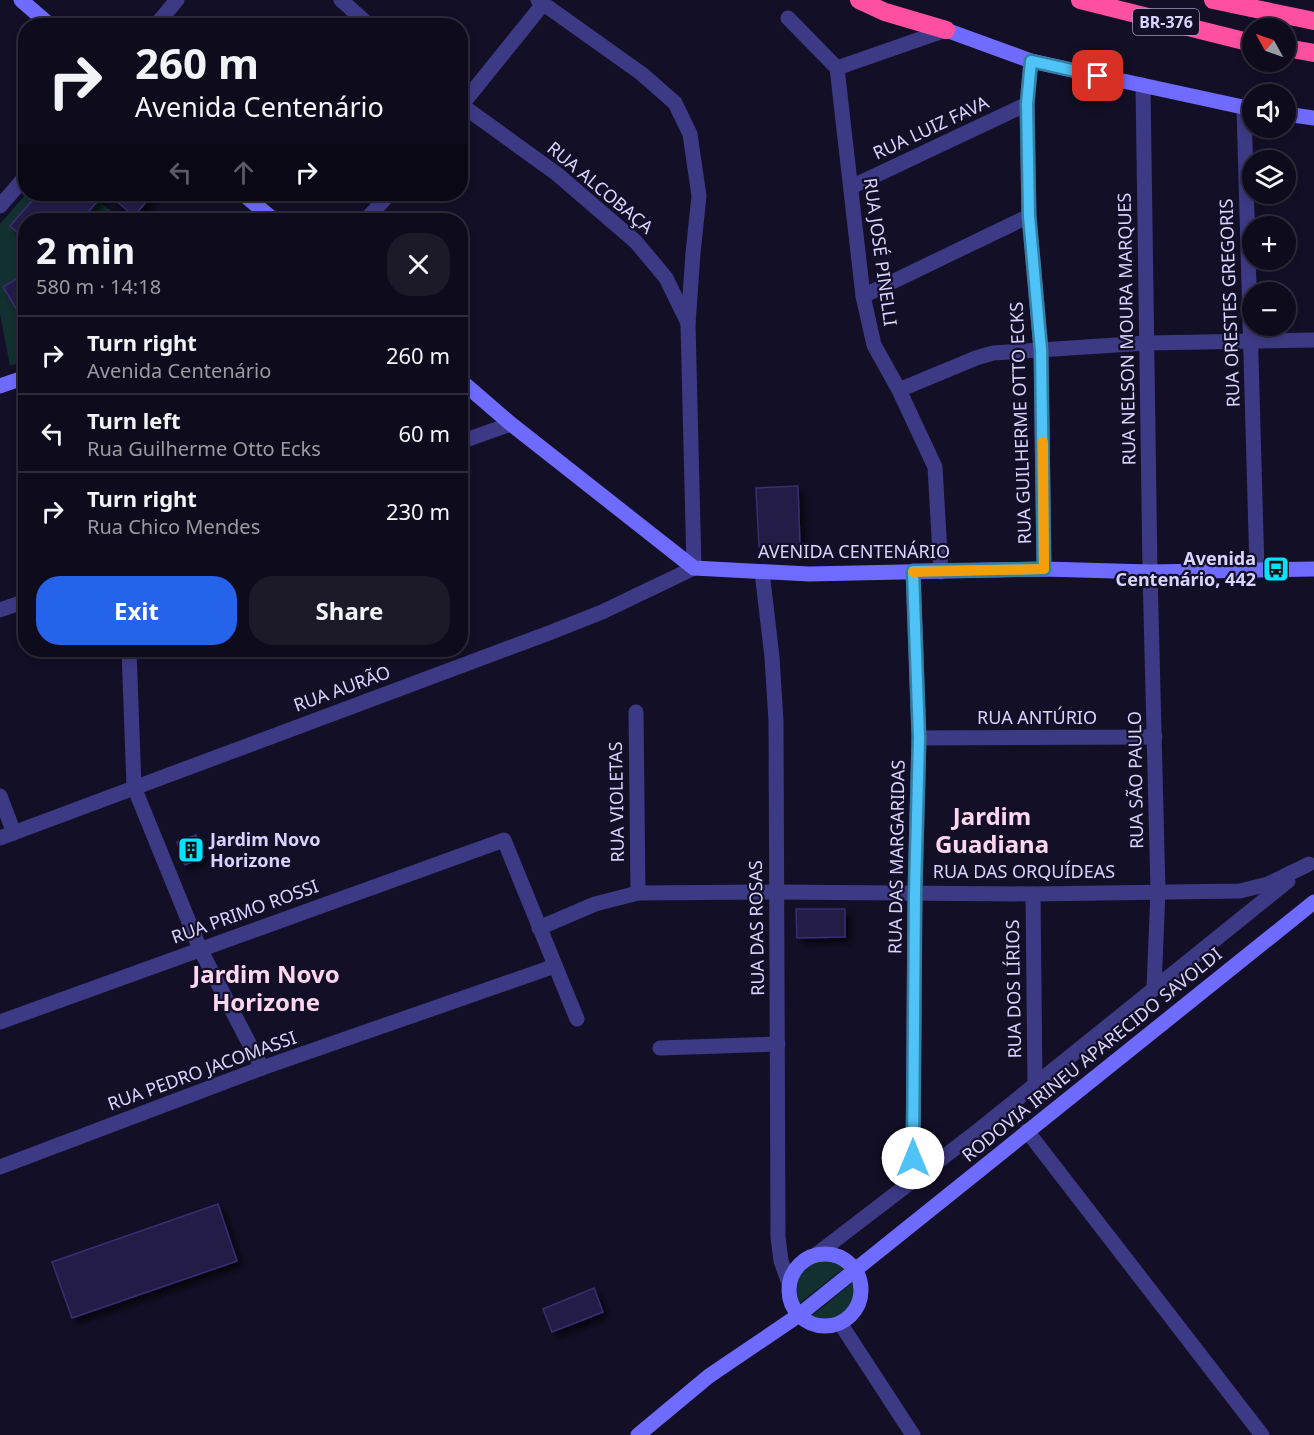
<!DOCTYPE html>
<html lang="en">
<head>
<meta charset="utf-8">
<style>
  :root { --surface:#0e0b1c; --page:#1c1929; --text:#f1f3f6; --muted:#9b9ba3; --line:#2e2b3b; --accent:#2563eb }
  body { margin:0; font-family:"Noto Sans",sans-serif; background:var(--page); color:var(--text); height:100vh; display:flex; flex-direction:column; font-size:22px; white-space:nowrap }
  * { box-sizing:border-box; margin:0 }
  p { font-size:20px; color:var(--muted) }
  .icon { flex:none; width:33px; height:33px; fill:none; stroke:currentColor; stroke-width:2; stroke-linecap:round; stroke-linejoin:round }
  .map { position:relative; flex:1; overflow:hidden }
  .sheet { position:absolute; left:18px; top:213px; width:450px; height:444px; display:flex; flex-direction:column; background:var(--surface); border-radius:24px; box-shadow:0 3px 9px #0003,0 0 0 2px var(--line) }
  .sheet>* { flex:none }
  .top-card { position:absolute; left:18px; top:18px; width:450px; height:183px; border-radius:24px; box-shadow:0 3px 9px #0003,0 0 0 2px var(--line); background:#0e0b1c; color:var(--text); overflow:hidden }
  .needle { width:39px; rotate:310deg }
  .buttons { position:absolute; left:1242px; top:18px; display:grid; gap:12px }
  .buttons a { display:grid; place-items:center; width:54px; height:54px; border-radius:50%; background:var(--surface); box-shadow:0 3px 9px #0003,0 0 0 2px var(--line); font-size:30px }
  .pin { position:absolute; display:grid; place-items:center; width:51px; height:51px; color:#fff; margin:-26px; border-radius:12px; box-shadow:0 3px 9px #0006 }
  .me { position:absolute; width:66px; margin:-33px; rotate:0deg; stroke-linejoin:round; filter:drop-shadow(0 0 4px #0008) }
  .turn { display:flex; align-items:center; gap:21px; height:126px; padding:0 18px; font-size:27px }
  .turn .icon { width:78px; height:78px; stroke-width:2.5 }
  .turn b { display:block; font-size:42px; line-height:51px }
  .lanes { display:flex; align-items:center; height:57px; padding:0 18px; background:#0003; justify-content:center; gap:30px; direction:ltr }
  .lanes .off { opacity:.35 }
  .round { display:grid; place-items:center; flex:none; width:63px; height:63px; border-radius:24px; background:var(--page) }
  .summary { display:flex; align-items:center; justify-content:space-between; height:102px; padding:0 18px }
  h1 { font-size:36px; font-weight:700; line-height:45px }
  .primary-button { display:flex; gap:12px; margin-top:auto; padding:12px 18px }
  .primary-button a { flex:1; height:69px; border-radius:24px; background:var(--accent); color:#fff; font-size:24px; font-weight:700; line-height:69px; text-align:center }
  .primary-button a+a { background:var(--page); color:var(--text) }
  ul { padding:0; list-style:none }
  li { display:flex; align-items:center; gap:18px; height:78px; padding:0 18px; border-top:2px solid var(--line) }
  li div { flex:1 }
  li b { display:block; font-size:22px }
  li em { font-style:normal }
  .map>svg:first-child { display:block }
  .green { fill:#12302f }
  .building { fill:#241b47; stroke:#3b2d73; stroke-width:1.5; filter:url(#shadow) }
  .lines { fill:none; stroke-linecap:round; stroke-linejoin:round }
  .street { stroke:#3d3a85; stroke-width:15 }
  .secondary { stroke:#6f6bff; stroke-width:15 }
  .highway { stroke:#ff4fa3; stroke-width:18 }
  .route-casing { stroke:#337fa1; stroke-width:15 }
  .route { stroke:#4fc3f7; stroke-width:10 }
  .slow { stroke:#f59e0b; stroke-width:10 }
  .labels { text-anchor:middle; stroke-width:4.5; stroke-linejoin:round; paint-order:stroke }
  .shield { fill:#130f26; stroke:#9e99be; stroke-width:1.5 }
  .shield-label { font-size:16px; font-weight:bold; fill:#d9d4ff }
  .street-label { font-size:18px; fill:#d9d4ff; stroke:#130f26 }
  .poi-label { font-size:18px; font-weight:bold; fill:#d9d4ff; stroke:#130f26; text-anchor:end }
  .district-label { font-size:24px; font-weight:bold; fill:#ffd6f0; stroke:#130f26 }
</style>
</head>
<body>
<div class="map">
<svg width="1314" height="1435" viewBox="0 0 1314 1435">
  <defs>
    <filter id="shadow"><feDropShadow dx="5.5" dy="5.5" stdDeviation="3" flood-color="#0009"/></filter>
  </defs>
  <rect width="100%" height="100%" fill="#130f26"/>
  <!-- green -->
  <g class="green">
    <polygon points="26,194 90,194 122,220 26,220 25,361 10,366 0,314 0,224"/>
    <path d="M818,1257L839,1259L848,1265L795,1307C786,1284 795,1267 818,1257Z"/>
    <path d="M857,1279C866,1310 835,1325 809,1318Z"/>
  </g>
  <!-- building -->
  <g class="building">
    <polygon points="38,194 104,194 81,220 26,220 26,240 10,226"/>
    <polygon points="108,194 153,194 134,216"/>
    <polygon points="26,273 26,307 18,312 3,287"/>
    <polygon points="798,486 800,546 759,547 756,488"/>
    <polygon points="196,835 204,857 185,865 177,842"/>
    <polygon points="796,909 845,909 845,937 797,938"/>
    <polygon points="218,1204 237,1261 72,1318 52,1262"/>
    <polygon points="594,1288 603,1312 552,1332 543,1309"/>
  </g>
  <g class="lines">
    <!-- street -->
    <g class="street">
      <polyline points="341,0 370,26"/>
      <polyline points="788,18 837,68"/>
      <polyline points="155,26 177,0"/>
      <polyline points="1031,61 1027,104 1029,216 1041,350 1044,569"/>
      <polyline points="837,68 863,296 874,345 899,390 935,467 941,572"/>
      <polyline points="837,68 946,30"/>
      <polyline points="1143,85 1150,572 1158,891 1154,987"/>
      <polyline points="460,104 557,174 636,242 666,278 688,323"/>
      <polyline points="460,107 543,4"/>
      <polyline points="1244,108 1257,570"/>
      <polyline points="851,187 1027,104"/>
      <polyline points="0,206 26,176"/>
      <polyline points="366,220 389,194"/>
      <polyline points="863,296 1029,216"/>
      <polyline points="899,390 976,358 993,353 1147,343 1314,340"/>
      <polyline points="460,442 511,424"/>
      <polyline points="913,571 919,738 915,892 913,1180"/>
      <polyline points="762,572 772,657 776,721 778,1237 781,1261 789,1283"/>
      <polyline points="0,610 26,601"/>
      <polyline points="129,650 134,787 200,949 262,1068"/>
      <polyline points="636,712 638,893"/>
      <polyline points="919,738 1155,737"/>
      <polyline points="0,796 14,833"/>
      <polyline points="0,838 549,633 602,612 694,568 688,324 693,253 699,196 690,134 675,103 642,74 538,0"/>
      <polyline points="1033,894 1035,1084"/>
      <polyline points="539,928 595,904 638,893 776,892 1033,894 1240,891 1268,884 1309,864"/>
      <polyline points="0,1022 504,840 577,1019"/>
      <polyline points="660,1048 778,1044"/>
      <polyline points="1027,1131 1262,1435"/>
      <polyline points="0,1167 262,1068 555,966"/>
      <polyline points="817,1254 975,1133 1288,881"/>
      <polyline points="840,1323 913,1435"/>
    </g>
    <!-- secondary -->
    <g class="secondary">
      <polyline points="21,0 51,26"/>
      <polyline points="946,30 1031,61 1252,109"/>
      <polyline points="1286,114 1314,118"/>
      <polyline points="243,194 274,220"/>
      <polyline points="460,380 511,424 694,568 809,574 1044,569 1150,572 1314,569"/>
      <polyline points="0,386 26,377"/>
      <circle cx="825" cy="1290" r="36"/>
      <polyline points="638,1435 709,1376 799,1315 1314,902"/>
    </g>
    <!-- highway -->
    <g class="highway">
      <polyline points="859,0 885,12 946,30"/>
      <polyline points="1080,0 1252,43"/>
      <polyline points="1213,0 1314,21"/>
      <polyline points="1286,48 1314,53"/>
    </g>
  </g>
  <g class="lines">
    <defs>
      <polyline id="route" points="913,1158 915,892 919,738 913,571 1044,569 1041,350 1029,216 1027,104 1031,61 1098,76"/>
    </defs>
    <!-- route casing -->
    <use href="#route" class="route-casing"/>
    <!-- route -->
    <use href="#route" class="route"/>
    <!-- slow -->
    <polyline class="slow" points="913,572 1044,569 1043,442"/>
  </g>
  <!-- icons -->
  <defs>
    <symbol id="bus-square" viewBox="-11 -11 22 22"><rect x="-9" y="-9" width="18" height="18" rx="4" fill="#00e5ff" stroke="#130f26"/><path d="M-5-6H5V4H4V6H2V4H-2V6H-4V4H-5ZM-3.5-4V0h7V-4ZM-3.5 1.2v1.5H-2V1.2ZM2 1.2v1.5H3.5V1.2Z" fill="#111"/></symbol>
    <symbol id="building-square" viewBox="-11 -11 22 22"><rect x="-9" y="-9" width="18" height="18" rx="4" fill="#00e5ff" stroke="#130f26"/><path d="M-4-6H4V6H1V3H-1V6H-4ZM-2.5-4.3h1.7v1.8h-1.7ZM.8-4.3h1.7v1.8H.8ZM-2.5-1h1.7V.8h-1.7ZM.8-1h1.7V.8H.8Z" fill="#111"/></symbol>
  </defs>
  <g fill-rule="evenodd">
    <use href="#bus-square" x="1261" y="554" width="30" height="30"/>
    <use href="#building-square" x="176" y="835" width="30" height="30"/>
  </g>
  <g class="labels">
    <!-- shield labels -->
    <rect class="shield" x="1133" y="9" width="66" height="26" rx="4.5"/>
    <g class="shield-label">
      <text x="1166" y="28">BR-376</text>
    </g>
    <!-- street labels -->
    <g class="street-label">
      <text transform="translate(931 128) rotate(-25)" y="6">RUA LUIZ FAVA</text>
      <text transform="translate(600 188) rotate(40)" y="6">RUA ALCOBAÇA</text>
      <text transform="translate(880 252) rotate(82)" y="6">RUA JOSÉ PINELLI</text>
      <text transform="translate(1230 303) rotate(-92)" y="6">RUA ORESTES GREGORIS</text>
      <text transform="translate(1127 329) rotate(-91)" y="6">RUA NELSON MOURA MARQUES</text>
      <text transform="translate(1021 423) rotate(-92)" y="6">RUA GUILHERME OTTO ECKS</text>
      <text x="854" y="558">AVENIDA CENTENÁRIO</text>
      <text transform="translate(342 689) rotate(-20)" y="6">RUA AURÃO</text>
      <text x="1037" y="724">RUA ANTÚRIO</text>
      <text transform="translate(1136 780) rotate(-91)" y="6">RUA SÃO PAULO</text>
      <text transform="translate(617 802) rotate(-91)" y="6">RUA VIOLETAS</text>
      <text transform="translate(897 857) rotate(-89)" y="6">RUA DAS MARGARIDAS</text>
      <text x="1024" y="878">RUA DAS ORQUÍDEAS</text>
      <text transform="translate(245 912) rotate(-20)" y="6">RUA PRIMO ROSSI</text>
      <text transform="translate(757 928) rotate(-91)" y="6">RUA DAS ROSAS</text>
      <text transform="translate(1014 989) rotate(-91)" y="6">RUA DOS LÍRIOS</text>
      <text transform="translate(1092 1055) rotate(-39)" y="6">RODOVIA IRINEU APARECIDO SAVOLDI</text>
      <text transform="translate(202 1071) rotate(-20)" y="6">RUA PEDRO JACOMASSI</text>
    </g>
    <!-- poi labels -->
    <g class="poi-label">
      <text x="1256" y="565">Avenida<tspan x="1256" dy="21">Centenário, 442</tspan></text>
      <text x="210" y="846" text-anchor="start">Jardim Novo<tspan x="210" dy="21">Horizone</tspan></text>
    </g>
    <!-- district labels -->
    <g class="district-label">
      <text x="992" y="825">Jardim<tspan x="992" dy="28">Guadiana</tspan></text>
      <text x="266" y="983">Jardim Novo<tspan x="266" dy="28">Horizone</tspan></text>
    </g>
  </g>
</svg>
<div class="buttons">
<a><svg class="needle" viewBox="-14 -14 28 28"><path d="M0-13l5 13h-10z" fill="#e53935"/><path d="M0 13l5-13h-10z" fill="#9b9ba3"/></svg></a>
<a><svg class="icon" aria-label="sound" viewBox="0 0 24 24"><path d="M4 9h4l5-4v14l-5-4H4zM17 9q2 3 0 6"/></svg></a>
<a><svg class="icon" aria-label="layers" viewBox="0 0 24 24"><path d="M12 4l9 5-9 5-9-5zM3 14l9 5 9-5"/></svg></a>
<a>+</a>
<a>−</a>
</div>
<div class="pin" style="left:1098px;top:76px;background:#d93025"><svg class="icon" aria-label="arrive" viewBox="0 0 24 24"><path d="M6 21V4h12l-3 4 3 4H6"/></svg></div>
<svg class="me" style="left:913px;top:1158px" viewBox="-20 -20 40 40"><circle r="19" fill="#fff"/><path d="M0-13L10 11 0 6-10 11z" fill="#4fc3f7"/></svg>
<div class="top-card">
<div class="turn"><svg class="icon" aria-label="right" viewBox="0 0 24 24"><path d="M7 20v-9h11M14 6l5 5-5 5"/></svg><div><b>260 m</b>Avenida Centenário</div></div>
<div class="lanes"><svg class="icon off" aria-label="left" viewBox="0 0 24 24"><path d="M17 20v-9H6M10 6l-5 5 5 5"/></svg><svg class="icon off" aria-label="ahead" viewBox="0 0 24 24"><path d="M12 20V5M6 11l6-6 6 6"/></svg><svg class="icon" aria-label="right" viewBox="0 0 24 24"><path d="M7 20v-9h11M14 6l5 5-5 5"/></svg></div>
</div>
<section class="sheet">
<div class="summary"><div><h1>2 min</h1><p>580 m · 14:18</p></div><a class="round"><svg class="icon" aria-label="close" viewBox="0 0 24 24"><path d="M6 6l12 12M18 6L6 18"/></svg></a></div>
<ul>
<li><svg class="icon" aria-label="right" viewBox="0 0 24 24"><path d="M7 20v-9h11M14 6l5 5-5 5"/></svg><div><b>Turn right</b><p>Avenida Centenário</p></div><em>260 m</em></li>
<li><svg class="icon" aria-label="left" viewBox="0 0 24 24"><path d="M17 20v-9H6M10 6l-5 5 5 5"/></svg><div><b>Turn left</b><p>Rua Guilherme Otto Ecks</p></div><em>60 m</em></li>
<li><svg class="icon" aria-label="right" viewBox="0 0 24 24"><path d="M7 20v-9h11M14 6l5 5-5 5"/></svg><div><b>Turn right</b><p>Rua Chico Mendes</p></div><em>230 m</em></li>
</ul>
<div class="primary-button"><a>Exit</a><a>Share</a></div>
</section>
</div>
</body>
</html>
